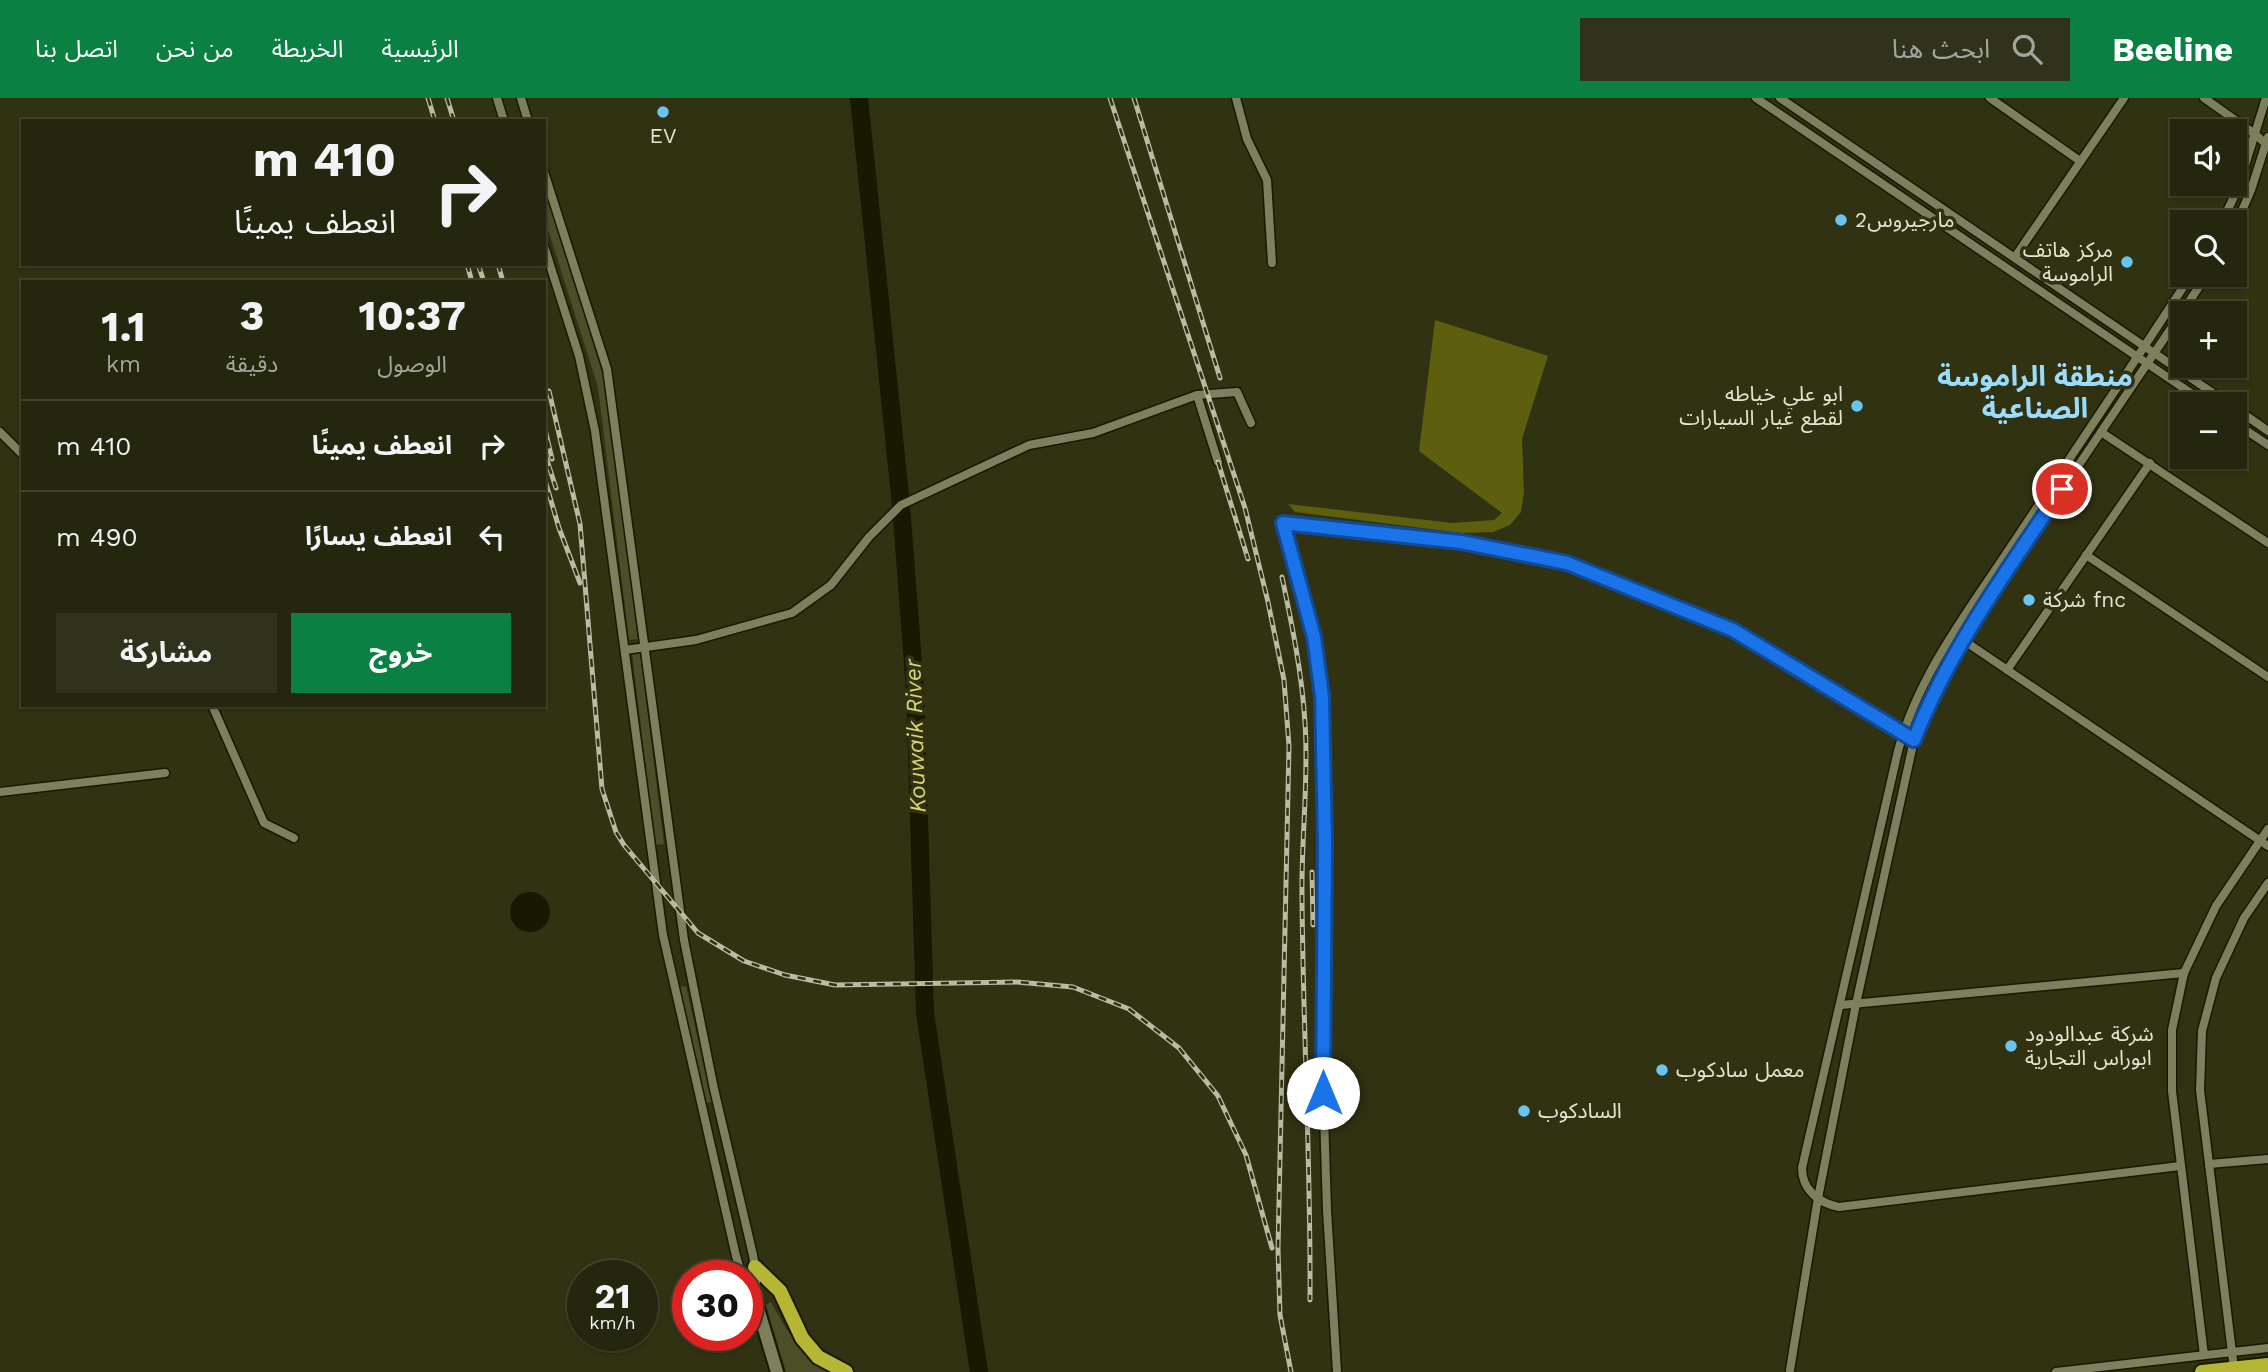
<!DOCTYPE html>
<html lang="ar">
<head>
<meta charset="utf-8">
<style>
  :root { --surface:#25260e; --page:#31321c; --text:#f1f3f6; --muted:#a3a59e; --line:#42432e; --accent:#0b8043 }
  body { margin:0; font-family:"Work Sans","Noto Sans Arabic",sans-serif; background:var(--page); color:var(--text); direction:rtl; height:100vh; display:flex; flex-direction:column; font-size:26px; white-space:nowrap }
  * { box-sizing:border-box; margin:0 }
  p { font-size:23px; color:var(--muted) }
  .icon { flex:none; width:38px; height:38px; fill:none; stroke:currentColor; stroke-width:2; stroke-linecap:round; stroke-linejoin:round }
  .map { position:relative; flex:1; overflow:hidden; direction:ltr }
  .sheet { position:absolute; left:21px; top:182px; width:525px; height:427px; display:flex; flex-direction:column; background:var(--surface); border-radius:0px; box-shadow:0 2px 5px #0004,0 0 0 2px var(--line); direction:rtl }
  .sheet>* { flex:none }
  .top-card { position:absolute; left:21px; top:21px; width:525px; height:147px; border-radius:0px; box-shadow:0 2px 5px #0004,0 0 0 2px var(--line); direction:rtl; background:#25260e; color:var(--text); overflow:hidden }
  .fabs { position:absolute; left:2170px; top:21px; display:grid; gap:14px }
  .fabs a { display:grid; place-items:center; width:77px; height:77px; border-radius:0px; background:var(--surface); box-shadow:0 2px 5px #0004,0 0 0 2px var(--line); font-size:35px }
  .speed { position:absolute; left:567px; top:1162px; display:flex; gap:14px; font-size:35px; font-weight:700; text-align:center }
  .speed>* { display:grid; place-content:center; width:91px; height:91px; border-radius:50%; background:var(--surface); box-shadow:0 2px 5px #0004,0 0 0 2px var(--line); line-height:1 }
  .speed small { font-size:18px; font-weight:400 }
  .speed .limit { border:10px solid #d22; background:#fff; color:#111 }
  .pin { position:absolute; display:grid; place-items:center; width:60px; height:60px; color:#fff; margin:-30px; border:4px solid #fff; border-radius:50%; box-shadow:0 2px 7px #0007 }
  .me { position:absolute; width:77px; margin:-38px; rotate:0deg; stroke-linejoin:round; filter:drop-shadow(0 0 5px #0008) }
  .turn { display:flex; align-items:center; gap:24px; height:147px; padding:0 35px; font-size:32px }
  .turn .icon { width:91px; height:91px; stroke-width:2.5 }
  .turn b { display:block; font-size:49px; line-height:60px }
  .eta { display:flex; justify-content:space-evenly; align-items:center; height:119px; text-align:center }
  .eta b { font-size:42px; font-weight:700; line-height:49px }
  .cta { display:flex; gap:14px; margin-top:auto; padding:14px 35px }
  .cta a { flex:1; height:80px; border-radius:0px; background:var(--accent); color:#fff; font-size:28px; font-weight:700; line-height:80px; text-align:center }
  .cta a+a { background:var(--page); color:var(--text) }
  ul { padding:0; list-style:none }
  li { display:flex; align-items:center; gap:21px; height:91px; padding:0 35px; border-top:2px solid var(--line) }
  li div { flex:1 }
  li b { display:block; font-size:26px }
  li em { font-style:normal }
  header { display:flex; align-items:center; gap:42px; box-sizing:border-box; height:98px; padding:0 35px; background:var(--accent); color:#fff }
  header strong { font-size:33px }
  nav { display:flex; gap:38px; margin-inline-start:auto; font-size:24px }
  .search { width:490px; height:63px; background:var(--page); display:flex; align-items:center; gap:18px; box-sizing:border-box; padding:0 24px; border-radius:0px; color:var(--muted); font-size:26px }
  .map>svg:first-child { display:block }
  .green { fill:#4c4e27 }
  .forest { fill:#5d5f0f }
  .water { fill:#181803 }
  .lines { fill:none; stroke-linecap:round; stroke-linejoin:round }
  .river { stroke:#181803; stroke-width:18 }
  .minor-casing { stroke:#191900; stroke-width:11 }
  .secondary-casing { stroke:#191900; stroke-width:16 }
  .trunk-casing { stroke:#191900; stroke-width:18 }
  .minor { stroke:#7e805d; stroke-width:8 }
  .secondary { stroke:#7e805d; stroke-width:12 }
  .trunk { stroke:#b4b634; stroke-width:14 }
  .rail-casing { stroke:#b9bba5; stroke-width:5 }
  .rail { stroke:#313212; stroke-width:2.5; stroke-dasharray:8; stroke-linecap:butt }
  .route-casing { stroke:#114b97; stroke-width:18 }
  .route { stroke:#1a73e8; stroke-width:12 }
  .poi-dot { fill:#68c4f0; stroke:#313212; stroke-width:2.5 }
  .labels { text-anchor:middle; stroke-width:7; stroke-linejoin:round; paint-order:stroke }
  .poi-label { font-size:21px; fill:#e3e5d2; stroke:#313212; text-anchor:start }
  .water-label { font-size:23px; font-style:italic; fill:#d4d872; stroke:#313212 }
  .district-label { font-size:28px; font-weight:bold; fill:#9bdcfd; stroke:#313212 }
</style>
</head>
<body>
<header>
<strong>Beeline</strong>
<div class="search"><svg class="icon" aria-label="search" viewBox="0 0 24 24"><circle cx="10" cy="10" r="6"/><path d="M15 15l6 6"/></svg>ابحث هنا</div>
<nav><a>الرئيسية</a><a>الخريطة</a><a>من نحن</a><a>اتصل بنا</a></nav>
</header>
<div class="map">
<svg width="2268" height="1274" viewBox="0 0 2268 1274">
  <rect width="100%" height="100%" fill="#313212"/>
  <!-- green -->
  <g class="green">
    <polygon points="544,87 606,287 638,541 629,542 598,289 544,119"/>
    <polygon points="640,554 664,746 655,747 632,555"/>
    <polygon points="686,888 712,1004 704,1006 678,889"/>
    <path d="M771,1204C789,1237 799,1253 830,1274H786L766,1207Z"/>
  </g>
  <!-- forest -->
  <polygon class="forest" points="1435,222 1548,258 1522,341 1524,394 1521,414 1510,427 1493,434 1462,435 1295,414 1288,406 1452,425 1494,422 1502,415 1419,353"/>
  <!-- water -->
  <circle class="water" cx="530" cy="814" r="20"/>
  <g class="lines">
    <!-- river -->
    <polyline class="river" points="859,0 901,407 915,591 925,915 979,1274"/>
    <defs>
      <g id="minor">
        <polyline points="497,0 504,23"/>
        <polyline points="521,0 528,23"/>
        <polyline points="1236,0 1247,41 1267,82 1272,165"/>
        <polyline points="1756,0 2207,306"/>
        <polyline points="1780,0 2229,306"/>
        <polyline points="1990,0 2080,63"/>
        <polyline points="2204,0 2255,36 2266,46"/>
        <polyline points="544,74 607,271 684,842 714,991 753,1157 756,1177 756,1204"/>
        <polyline points="2222,124 2238,90 2266,0"/>
        <polyline points="2235,129 2251,92 2268,39"/>
        <polyline points="544,148 579,258 595,333 663,837 736,1158 742,1178"/>
        <polyline points="2015,159 2124,0"/>
        <polyline points="1197,297 1218,364"/>
        <polyline points="2235,310 2268,333"/>
        <polyline points="2235,325 2268,347"/>
        <polyline points="0,334 23,357"/>
        <polyline points="2101,334 2268,445"/>
        <polyline points="2086,457 2268,579"/>
        <polyline points="1960,540 2268,748"/>
        <polyline points="625,552 696,542 792,515 831,487 869,439 901,407 1029,347 1093,335 1197,297 1237,294 1251,325"/>
        <polyline points="2007,572 2150,365"/>
        <polyline points="212,607 264,725 294,740"/>
        <polyline points="0,694 165,675"/>
        <polyline points="1841,907 2184,875"/>
        <polyline points="2209,1066 2268,1061"/>
        <path d="M2180,1068L1839,1109C1819,1105 1802,1092 1802,1070L1898,653C1919,575 1970,511 2014,444C2073,355 2133,267 2191,177"/>
        <polyline points="747,1188 756,1204"/>
        <polyline points="2204,1257 2172,993 2172,932 2184,875 2216,808 2268,731"/>
        <polyline points="2234,1271 2200,992 2202,933 2216,880 2244,820 2268,785"/>
        <polyline points="1790,1272 1818,1100 1856,906 1914,642 1934,596 1993,494 2207,177"/>
        <polyline points="1337,1274 1327,1112 1323,984 1325,745 1322,598 1314,539 1283,425 1461,445 1567,465 1733,532 1914,642"/>
        <polyline points="2056,1274 2268,1250"/>
      </g>
      <polyline id="secondary" points="756,1204 777,1274"/>
      <g id="trunk">
        <polyline points="755,1169 780,1193 802,1240 818,1259 846,1274"/>
        <polyline points="2202,1274 2268,1267"/>
      </g>
    </defs>
    <!-- minor casing -->
    <use href="#minor" class="minor-casing"/>
    <!-- secondary casing -->
    <use href="#secondary" class="secondary-casing"/>
    <!-- trunk casing -->
    <use href="#trunk" class="trunk-casing"/>
    <!-- minor -->
    <use href="#minor" class="minor"/>
    <!-- secondary -->
    <use href="#secondary" class="secondary"/>
    <!-- trunk -->
    <use href="#trunk" class="trunk"/>
    <defs>
      <g id="rail">
        <polyline points="428,0 435,23"/>
        <polyline points="447,0 454,23"/>
        <polyline points="1110,0 1245,410 1268,504 1284,582 1289,648 1278,1151 1280,1217 1291,1274"/>
        <polyline points="1134,0 1220,280"/>
        <polyline points="467,166 472,184"/>
        <polyline points="478,166 484,184"/>
        <polyline points="498,166 503,184"/>
        <polyline points="549,293 580,426 602,691 616,734 624,747 698,835 744,863 785,877 835,887 1017,884 1073,889 1129,911 1179,950 1218,998 1246,1057 1272,1150"/>
        <polyline points="544,327 552,361"/>
        <polyline points="544,353 556,390"/>
        <polyline points="1218,364 1248,461"/>
        <polyline points="544,379 559,430 580,485"/>
        <path d="M1282,479C1292,527 1302,575 1305,625C1309,683 1301,741 1302,799C1303,934 1311,1068 1310,1202"/>
        <polyline points="1312,774 1313,827"/>
      </g>
    </defs>
    <!-- rail casing -->
    <use href="#rail" class="rail-casing"/>
    <!-- rail -->
    <use href="#rail" class="rail"/>
  </g>
  <g class="lines">
    <defs>
      <path id="route" d="M1323,995L1325,745L1322,598L1314,539L1283,425L1461,444L1567,465L1733,532L1914,642C1949,552 2008,471 2062,391"/>
    </defs>
    <!-- route casing -->
    <use href="#route" class="route-casing"/>
    <!-- route -->
    <use href="#route" class="route"/>
  </g>
  <!-- markers -->
  <g class="poi-dot">
    <circle cx="663" cy="14" r="7"/>
    <circle cx="1841" cy="122" r="7"/>
    <circle cx="2127" cy="164" r="7"/>
    <circle cx="1857" cy="308" r="7"/>
    <circle cx="2029" cy="502" r="7"/>
    <circle cx="2011" cy="948" r="7"/>
    <circle cx="1662" cy="972" r="7"/>
    <circle cx="1524" cy="1013" r="7"/>
  </g>
  <g class="labels">
    <!-- poi labels -->
    <g class="poi-label">
      <text x="663" y="45" text-anchor="middle">EV</text>
      <text x="1855" y="129">مارجيروس2</text>
      <text x="2113" y="159" text-anchor="end">مركز هاتف<tspan x="2113" dy="24">الراموسة</tspan></text>
      <text x="1843" y="303" text-anchor="end">ابو علي خياطه<tspan x="1843" dy="24">لقطع غيار السيارات</tspan></text>
      <text x="2043" y="509">شركة fnc</text>
      <text x="2025" y="943">شركة عبدالودود<tspan x="2025" dy="24">ابوراس التجارية</tspan></text>
      <text x="1676" y="979">معمل سادكوب</text>
      <text x="1538" y="1020">السادكوب</text>
    </g>
    <!-- water labels -->
    <g class="water-label">
      <text transform="translate(915 638) rotate(-92)" y="8">Kouwaik River</text>
    </g>
    <!-- district labels -->
    <g class="district-label">
      <text x="2035" y="288">منطقة الراموسة<tspan x="2035" dy="32">الصناعية</tspan></text>
    </g>
  </g>
</svg>
<div class="fabs">
<a><svg class="icon" aria-label="sound" viewBox="0 0 24 24"><path d="M4 9h4l5-4v14l-5-4H4zM17 9q2 3 0 6"/></svg></a>
<a><svg class="icon" aria-label="search" viewBox="0 0 24 24"><circle cx="10" cy="10" r="6"/><path d="M15 15l6 6"/></svg></a>
<a>+</a>
<a>−</a>
</div>
<div class="speed"><div>21<small>km/h</small></div><div class="limit">30</div></div>
<div class="pin" style="left:2062px;top:391px;background:#d93025"><svg class="icon" aria-label="arrive" viewBox="0 0 24 24"><path d="M6 21V4h12l-3 4 3 4H6"/></svg></div>
<svg class="me" style="left:1323px;top:995px" viewBox="-20 -20 40 40"><circle r="19" fill="#fff"/><path d="M0-13L10 11 0 6-10 11z" fill="#1a73e8"/></svg>
<div class="top-card">
<div class="turn"><svg class="icon" aria-label="right" viewBox="0 0 24 24"><path d="M7 20v-9h11M14 6l5 5-5 5"/></svg><div><b>410 m</b>انعطف يمينًا</div></div>
</div>
<section class="sheet">
<div class="eta">
<div><b>10:37</b><p>الوصول</p></div>
<div><b>3</b><p>دقيقة</p></div>
<div><b>1.1</b><p>km</p></div>
</div>
<ul>
<li><svg class="icon" aria-label="right" viewBox="0 0 24 24"><path d="M7 20v-9h11M14 6l5 5-5 5"/></svg><div><b>انعطف يمينًا</b></div><em>410 m</em></li>
<li><svg class="icon" aria-label="left" viewBox="0 0 24 24"><path d="M17 20v-9H6M10 6l-5 5 5 5"/></svg><div><b>انعطف يسارًا</b></div><em>490 m</em></li>
</ul>
<div class="cta"><a>خروج</a><a>مشاركة</a></div>
</section>
</div>
</body>
</html>
